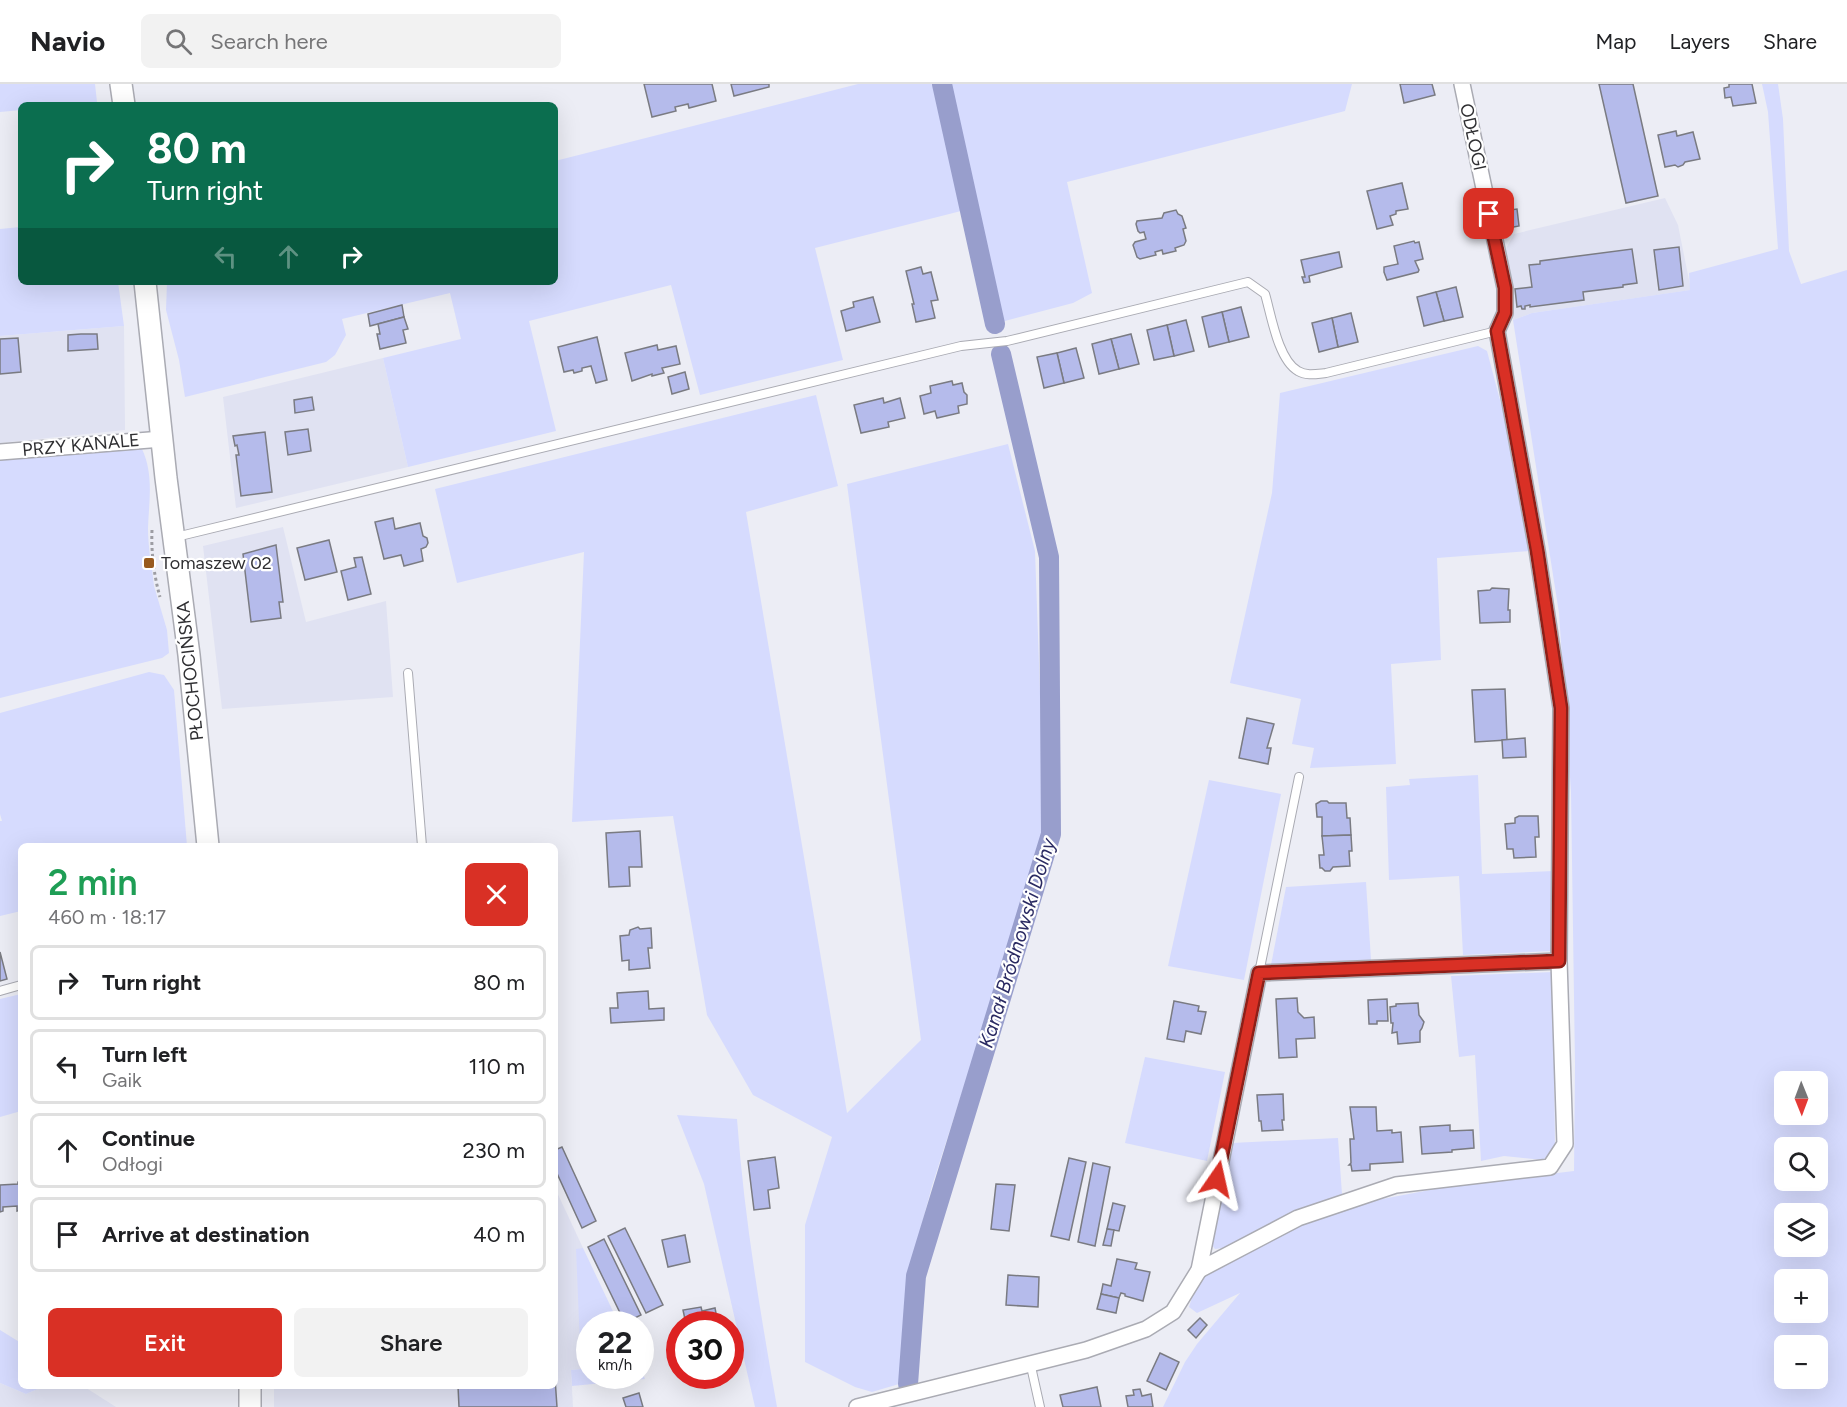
<!DOCTYPE html>
<html lang="en">
<head>
<meta charset="utf-8">
<style>
  :root { --surface:#fff; --page:#f2f2f2; --text:#202124; --muted:#757577; --line:#e0e0e0; --accent:#d93025 }
  body { margin:0; font-family:Figtree,sans-serif; background:var(--page); color:var(--text); height:100vh; display:flex; flex-direction:column; font-size:22px; white-space:nowrap }
  * { box-sizing:border-box; margin:0 }
  p { font-size:20px; color:var(--muted) }
  .icon { flex:none; width:33px; height:33px; fill:none; stroke:currentColor; stroke-width:2; stroke-linecap:round; stroke-linejoin:round }
  .map { position:relative; flex:1; overflow:hidden }
  .details { position:absolute; left:18px; top:759px; width:540px; height:546px; display:flex; flex-direction:column; background:var(--surface); border-radius:9px; box-shadow:0 6px 24px #0002 }
  .details>* { flex:none }
  .guide { position:absolute; left:18px; top:18px; width:540px; height:183px; border-radius:9px; box-shadow:0 6px 24px #0002; background:#0b6e4f; color:#fff; overflow:hidden }
  .needle { width:39px; rotate:179deg }
  .tools { position:absolute; left:1774px; top:987px; display:grid; gap:12px }
  .tools a { display:grid; place-items:center; width:54px; height:54px; border-radius:9px; background:var(--surface); box-shadow:0 6px 24px #0002; font-size:30px }
  .speed { position:absolute; left:576px; top:1227px; display:flex; gap:12px; font-size:30px; font-weight:700; text-align:center }
  .speed>* { display:grid; place-content:center; width:78px; height:78px; border-radius:50%; background:var(--surface); box-shadow:0 6px 24px #0002; line-height:1 }
  .speed small { font-size:15px; font-weight:400 }
  .speed .limit { border:9px solid #d22; background:#fff; color:#111 }
  .pin { position:absolute; display:grid; place-items:center; width:51px; height:51px; color:#fff; margin:-26px; border-radius:12px; box-shadow:0 3px 9px #0006 }
  .me { position:absolute; width:66px; margin:-33px; rotate:11deg; stroke-linejoin:round; filter:drop-shadow(0 0 4px #0008) }
  .turn { display:flex; align-items:center; gap:21px; height:126px; padding:0 30px; font-size:27px }
  .turn .icon { width:78px; height:78px; stroke-width:2.5 }
  .turn b { display:block; font-size:42px; line-height:51px }
  .lanes { display:flex; align-items:center; height:57px; padding:0 30px; background:#0003; justify-content:center; gap:30px; direction:ltr }
  .lanes .off { opacity:.35 }
  .round { display:grid; place-items:center; flex:none; width:63px; height:63px; border-radius:9px; background:var(--page) }
  .overview { display:flex; align-items:center; justify-content:space-between; height:102px; padding:0 30px }
  h1 { font-size:36px; font-weight:600; line-height:45px; color:#1e9e55 }
  .primary-button { display:flex; gap:12px; margin-top:auto; padding:12px 30px }
  .primary-button a { flex:1; height:69px; border-radius:9px; background:var(--accent); color:#fff; font-size:24px; font-weight:600; line-height:69px; text-align:center }
  .primary-button a+a { background:var(--page); color:var(--text) }
  ul { padding:0; list-style:none }
  li { display:flex; align-items:center; gap:18px; height:75px; margin:0 12px 9px; padding:0 18px; border:3px solid var(--line); border-radius:9px }
  li div { flex:1 }
  li b { display:block; font-size:22px }
  li em { font-style:normal }
  header { display:flex; align-items:center; gap:36px; box-sizing:border-box; height:84px; padding:0 30px; background:var(--surface); border-bottom:2px solid var(--line) }
  header strong { font-size:28px }
  nav { display:flex; gap:33px; margin-inline-start:auto; font-size:21px }
  .search { width:420px; height:54px; background:var(--page); display:flex; align-items:center; gap:15px; box-sizing:border-box; padding:0 21px; border-radius:9px; color:var(--muted); font-size:22px }
  .map>svg:first-child { display:block }
  .built { fill:#e0e2f2 }
  .green { fill:#d6dbfe; fill-rule:evenodd }
  .lines { fill:none; stroke-linecap:round; stroke-linejoin:round }
  .canal { stroke:#989ecc; stroke-width:20 }
  .building { fill:#b5bbeb; stroke:#7a7b82; stroke-width:1.5 }
  .service-casing { stroke:#aaabb3; stroke-width:10 }
  .minor-casing { stroke:#aaabb3; stroke-width:18 }
  .secondary-casing { stroke:#aaabb3; stroke-width:24 }
  .path { stroke:#9d9da3; stroke-width:3; stroke-dasharray:3 3; stroke-linecap:butt }
  .service { stroke:#fff; stroke-width:8 }
  .minor { stroke:#fff; stroke-width:15 }
  .secondary { stroke:#fff; stroke-width:21 }
  .route-casing { stroke:#8d1f18; stroke-width:15 }
  .route { stroke:#d93025; stroke-width:10 }
  .poi-dot { fill:#985a1e; stroke:#fff; stroke-width:2 }
  .labels { text-anchor:middle; stroke-width:4.5; stroke-linejoin:round; paint-order:stroke }
  .street-label { font-size:18px; fill:#2f2f32; stroke:#fff }
  .poi-label { font-size:18px; fill:#2f2f32; stroke:#fff; text-anchor:start }
  .water-label { font-size:20px; font-style:italic; fill:#2a2a62; stroke:#fff }
</style>
</head>
<body>
<header>
<strong>Navio</strong>
<div class="search"><svg class="icon" aria-label="search" viewBox="0 0 24 24"><circle cx="10" cy="10" r="6"/><path d="M15 15l6 6"/></svg>Search here</div>
<nav><a>Map</a><a>Layers</a><a>Share</a></nav>
</header>
<div class="map">
<svg width="1847" height="1323" viewBox="0 0 1847 1323">
  <rect width="100%" height="100%" fill="#ecedf5"/>
  <!-- built -->
  <g class="built">
    <polygon points="1665,114 1678,141 1691,206 1532,229 1513,236 1503,170 1514,150"/>
    <polygon points="124,242 125,346 0,359 0,252"/>
    <polygon points="383,274 408,383 236,424 223,313"/>
    <polygon points="283,443 306,538 386,517 393,613 222,625 203,462"/>
    <polygon points="555,1104 583,1164 581,1285 571,1286 573,1323 274,1323 274,1302 555,1302"/>
    <polygon points="0,1299 26,1310 45,1302 83,1302 116,1323 0,1323"/>
  </g>
  <!-- green -->
  <g class="green">
    <polygon points="0,0 95,0 97,18 68,21 21,21 21,26 0,28"/>
    <polygon points="858,0 936,0 965,126 815,164 843,276 700,311 671,201 529,237 556,347 408,383 383,274 461,255 450,209 342,235 346,251 335,271 326,278 185,313 179,276 166,226 167,198 555,198 555,77"/>
    <polygon points="949,0 1352,0 1345,27 1067,98 1092,209 1073,219 1001,238 977,121"/>
    <path d="M1762,0H1778L1783,35L1789,167L1801,200L1847,186V1323H1163L1185,1278L1197,1260L1240,1209L1197,1229L1189,1223L1199,1192L1285,1146L1377,1116L1451,1102L1574,1087L1575,981L1571,708L1559,529L1513,236L1532,229L1690,206L1689,189L1778,165L1768,28ZM1785,998H1818V1030H1785ZM1785,1064H1818V1096H1785ZM1785,1130H1818V1162H1785ZM1785,1196H1818V1228H1785ZM1785,1262H1818V1294H1785Z"/>
    <polygon points="21,143 21,198 118,198 124,242 0,252 0,145"/>
    <polygon points="1478,262 1487,267 1505,335 1529,467 1437,474 1441,576 1391,580 1396,680 1310,684 1314,664 1292,660 1301,615 1230,599 1272,409 1280,309"/>
    <polygon points="816,311 838,402 746,428 847,1029 921,956 847,400 1008,360 1035,467 1045,749 932,1102 907,1196 899,1300 872,1308 855,1303 805,1278 805,1141 832,1053 753,1011 707,931 673,732 572,738 584,468 457,499 435,405"/>
    <path d="M142,365C154,391 149,416 148,444C148,454 149,463 150,473H146L147,485H152L154,502L167,546L169,569L162,574L0,614V375Z"/>
    <polygon points="149,588 164,591 174,606 187,762 21,762 21,827 0,832 0,737 2,737 0,730 0,629"/>
    <polygon points="1478,691 1482,790 1554,787 1553,867 1463,871 1459,792 1389,796 1386,703 1410,701 1409,695"/>
    <polygon points="1209,696 1281,710 1244,896 1168,882"/>
    <polygon points="1366,798 1371,876 1271,881 1286,803"/>
    <polygon points="1553,888 1555,1065 1543,1076 1504,1072 1481,1077 1475,971 1459,973 1451,892"/>
    <polygon points="21,910 21,1027 0,1033 0,915"/>
    <polygon points="1145,973 1225,988 1207,1077 1125,1059"/>
    <path d="M677,1031L737,1035C744,1132 760,1227 777,1323H755L704,1100Z"/>
    <path d="M1338,1054L1342,1110C1312,1121 1283,1134 1254,1149C1241,1155 1231,1164 1215,1165L1212,1161L1232,1059Z"/>
    <polygon points="583,1164 619,1240 590,1240 590,1292 640,1292 641,1286 645,1295 572,1302 571,1286 581,1285 576,1165"/>
    <polygon points="0,1246 21,1259 21,1302 45,1302 26,1310 0,1299"/>
  </g>
  <g class="lines">
    <!-- canal -->
    <g class="canal">
      <polyline points="942,0 995,240"/>
      <polyline points="908,1300 916,1192 1051,750 1049,473 1001,270"/>
    </g>
  </g>
  <!-- building -->
  <g class="building">
    <polygon points="644,0 712,0 716,17 689,24 688,20 675,23 676,27 652,33"/>
    <polygon points="731,0 769,0 769,3 734,12"/>
    <polygon points="1400,0 1432,0 1435,11 1404,19"/>
    <polygon points="1599,0 1633,0 1658,112 1626,119"/>
    <polygon points="1729,0 1752,0 1756,19 1733,22 1731,13 1725,14 1724,4 1729,3"/>
    <polygon points="1676,47 1677,52 1693,48 1700,75 1685,78 1683,81 1678,83 1675,81 1665,83 1658,51"/>
    <polygon points="1402,99 1408,125 1396,127 1396,130 1390,132 1393,141 1377,145 1367,107"/>
    <polygon points="1517,125 1519,142 1503,145 1502,139 1498,140 1496,128"/>
    <polygon points="1176,126 1178,130 1182,132 1186,144 1183,145 1186,157 1184,161 1175,164 1176,167 1163,170 1162,166 1155,168 1156,171 1140,175 1137,173 1133,161 1135,158 1146,155 1144,148 1140,149 1138,147 1136,140 1137,137 1162,134 1164,129"/>
    <polygon points="1414,157 1415,159 1419,158 1423,175 1415,177 1419,186 1418,188 1387,196 1384,188 1384,183 1398,180 1394,162"/>
    <polygon points="1679,163 1683,202 1659,206 1654,166"/>
    <polygon points="1632,165 1637,199 1623,201 1623,203 1583,208 1584,216 1530,223 1530,221 1525,222 1525,225 1522,225 1521,222 1517,223 1515,205 1532,203 1529,181 1540,180 1540,177"/>
    <polygon points="1339,168 1342,183 1309,192 1310,198 1304,199 1302,193 1305,193 1301,176"/>
    <polygon points="921,183 923,190 931,188 938,216 931,217 935,234 916,238 912,220 914,220 906,187"/>
    <polygon points="1456,203 1463,233 1444,237 1436,208"/>
    <polygon points="1436,208 1444,237 1424,242 1417,213"/>
    <polygon points="873,213 880,238 846,247 841,227 854,223 853,218"/>
    <polygon points="402,221 404,233 370,242 368,230"/>
    <polygon points="1241,223 1249,253 1229,258 1222,228"/>
    <polygon points="1222,228 1229,258 1209,263 1202,233"/>
    <polygon points="1351,229 1358,258 1338,263 1332,234"/>
    <polygon points="404,233 408,245 403,246 406,259 380,265 377,250 380,250 378,240"/>
    <polygon points="1332,234 1338,263 1319,268 1312,239"/>
    <polygon points="1186,236 1194,267 1174,272 1167,241"/>
    <polygon points="1167,241 1174,272 1154,276 1147,246"/>
    <polygon points="81,250 97,250 98,265 68,267 68,251"/>
    <polygon points="1131,250 1139,280 1119,285 1111,255"/>
    <polygon points="597,253 607,296 596,299 591,282 582,284 582,287 574,289 573,286 564,288 558,263"/>
    <polygon points="18,254 21,288 0,290 0,255"/>
    <polygon points="1111,255 1119,285 1099,290 1092,260"/>
    <polygon points="657,261 658,266 676,262 680,280 662,284 664,289 652,292 652,290 632,297 625,269"/>
    <polygon points="1076,264 1084,294 1064,299 1057,269"/>
    <polygon points="1057,269 1064,299 1044,304 1037,273"/>
    <polygon points="685,288 689,305 672,310 668,293"/>
    <polygon points="952,297 953,301 962,299 964,308 967,311 967,320 958,322 959,329 937,334 935,327 924,330 920,312 931,309 930,302"/>
    <polygon points="312,313 314,326 295,329 294,316"/>
    <polygon points="883,314 884,319 900,314 905,334 888,338 889,343 861,349 854,321"/>
    <polygon points="308,345 311,367 288,371 285,348"/>
    <polygon points="265,348 272,408 241,412 236,371 239,371 237,361 235,362 233,352"/>
    <polygon points="393,434 395,445 420,439 423,452 427,454 428,459 426,463 421,465 423,477 404,482 401,471 384,475 375,438"/>
    <polygon points="329,456 337,488 305,496 297,464"/>
    <polygon points="276,461 283,518 279,518 281,534 251,538 243,470"/>
    <polygon points="362,473 371,510 348,516 341,487 356,483 354,474"/>
    <polygon points="1492,504 1509,505 1508,526 1510,526 1510,538 1480,539 1478,507 1490,506"/>
    <polygon points="1505,605 1507,656 1475,658 1472,606"/>
    <polygon points="1247,634 1274,640 1267,664 1271,664 1268,680 1239,674"/>
    <polygon points="1525,654 1526,673 1503,674 1502,656"/>
    <polygon points="1321,717 1327,717 1329,719 1346,719 1347,734 1350,734 1351,751 1322,752 1322,733 1317,733 1316,720"/>
    <polygon points="1519,732 1538,732 1539,753 1535,753 1536,773 1514,774 1513,765 1507,765 1505,740 1515,739 1515,734"/>
    <polygon points="640,747 642,783 629,783 630,802 609,803 606,749"/>
    <polygon points="1351,751 1352,767 1349,767 1350,782 1333,783 1330,787 1325,787 1322,784 1320,784 1319,771 1324,771 1322,752"/>
    <polygon points="638,843 640,845 651,844 652,864 648,864 650,884 629,886 629,876 622,877 620,852 629,851 630,846"/>
    <polygon points="0,868 7,895 0,897"/>
    <polygon points="648,907 649,925 664,924 664,936 611,939 610,924 618,924 617,909"/>
    <polygon points="1297,914 1298,928 1304,934 1314,933 1315,954 1296,955 1297,973 1279,974 1276,915"/>
    <polygon points="1387,915 1388,937 1377,937 1377,940 1369,940 1368,916"/>
    <polygon points="1174,917 1199,922 1198,927 1206,928 1201,950 1186,947 1184,958 1167,955"/>
    <polygon points="1418,919 1419,931 1424,938 1422,944 1420,947 1420,958 1398,960 1397,948 1392,949 1393,939 1391,939 1390,923 1396,922 1396,920"/>
    <polygon points="1283,1010 1284,1036 1282,1036 1283,1046 1262,1047 1261,1037 1259,1037 1257,1011"/>
    <polygon points="1350,1023 1376,1023 1377,1047 1392,1046 1392,1049 1401,1048 1403,1078 1370,1080 1370,1086 1352,1087 1351,1081 1349,1081 1351,1079 1350,1055 1354,1055"/>
    <polygon points="1450,1041 1450,1047 1473,1046 1474,1064 1452,1066 1452,1068 1422,1070 1420,1043"/>
    <polygon points="562,1063 596,1137 582,1144 555,1085 555,1066"/>
    <polygon points="775,1073 779,1104 768,1106 770,1124 754,1126 748,1077"/>
    <polygon points="1069,1074 1086,1078 1069,1156 1051,1152"/>
    <polygon points="1093,1079 1110,1083 1095,1162 1078,1158"/>
    <polygon points="21,1097 21,1126 17,1127 17,1122 3,1123 3,1127 0,1128 0,1101 18,1100 18,1098"/>
    <polygon points="996,1100 1015,1101 1009,1147 991,1145"/>
    <polygon points="1113,1119 1125,1122 1119,1147 1107,1145"/>
    <polygon points="625,1144 663,1221 646,1229 608,1152"/>
    <polygon points="1107,1145 1114,1146 1111,1162 1103,1161"/>
    <polygon points="685,1151 690,1178 668,1183 662,1156"/>
    <polygon points="604,1155 641,1231 625,1239 588,1163"/>
    <polygon points="1117,1175 1137,1179 1135,1185 1150,1188 1143,1217 1125,1212 1125,1210 1121,1209 1119,1214 1101,1210 1103,1200 1111,1202"/>
    <polygon points="1008,1191 1039,1193 1038,1223 1006,1221"/>
    <polygon points="1101,1210 1119,1214 1116,1229 1097,1225"/>
    <polygon points="701,1223 702,1227 715,1224 718,1240 686,1240 683,1226"/>
    <polygon points="1200,1234 1207,1241 1196,1254 1188,1246"/>
    <polygon points="1160,1269 1179,1278 1166,1306 1147,1297"/>
    <polygon points="555,1294 557,1323 459,1323 458,1302 555,1302"/>
    <polygon points="1097,1303 1101,1323 1063,1323 1060,1311"/>
    <polygon points="1140,1305 1142,1312 1151,1310 1153,1323 1128,1323 1126,1312 1134,1311 1133,1306"/>
    <polygon points="639,1309 643,1323 626,1323 623,1314"/>
  </g>
  <g class="lines">
    <defs>
      <g id="service">
        <path d="M176,453L961,262L1007,257L1248,198L1265,210C1271,230 1278,276 1298,287C1306,292 1316,290 1326,289L1497,247"/>
        <polyline points="408,589 422,762"/>
        <polyline points="1259,889 1299,693"/>
        <polyline points="0,907 21,901"/>
        <polyline points="1030,1278 1040,1323"/>
      </g>
      <g id="minor">
        <polyline points="0,368 162,355"/>
        <polyline points="1199,1186 1298,1134 1396,1101 1550,1083 1565,1060 1559,877 1561,624 1537,466 1497,247 1505,229 1505,204 1462,0"/>
        <polyline points="857,1323 1086,1266 1146,1245 1173,1228 1199,1186 1259,889 1559,877"/>
      </g>
      <g id="secondary">
        <polyline points="121,0 124,21"/>
        <polyline points="145,198 166,394 189,571 208,762"/>
        <polyline points="250,1302 250,1323"/>
      </g>
    </defs>
    <!-- service casing -->
    <use href="#service" class="service-casing"/>
    <!-- minor casing -->
    <use href="#minor" class="minor-casing"/>
    <!-- secondary casing -->
    <use href="#secondary" class="secondary-casing"/>
    <!-- path -->
    <path class="path" d="M152,446C151,468 154,492 160,513"/>
    <!-- service -->
    <use href="#service" class="service"/>
    <!-- minor -->
    <use href="#minor" class="minor"/>
    <!-- secondary -->
    <use href="#secondary" class="secondary"/>
  </g>
  <g class="lines">
    <defs>
      <polyline id="route" points="1217,1095 1259,889 1559,877 1561,624 1537,466 1497,247 1505,229 1505,204 1489,130"/>
    </defs>
    <!-- route casing -->
    <use href="#route" class="route-casing"/>
    <!-- route -->
    <use href="#route" class="route"/>
  </g>
  <!-- markers -->
  <rect class="poi-dot" x="143" y="473" width="12" height="12" rx="3"/>
  <g class="labels">
    <!-- street labels -->
    <g class="street-label">
      <text transform="translate(1473 53) rotate(78)" y="6">ODŁOGI</text>
      <text transform="translate(81 361) rotate(-5)" y="6">PRZY KANALE</text>
      <text transform="translate(190 587) rotate(-96)" y="6">PŁOCHOCIŃSKA</text>
    </g>
    <!-- poi labels -->
    <g class="poi-label">
      <text x="161" y="485">Tomaszew 02</text>
    </g>
    <!-- water labels -->
    <g class="water-label">
      <text transform="translate(1017 859) rotate(-73)" y="7">Kanał Bródnowski Dolny</text>
    </g>
  </g>
</svg>
<div class="tools">
<a><svg class="needle" viewBox="-14 -14 28 28"><path d="M0-13l5 13h-10z" fill="#e53935"/><path d="M0 13l5-13h-10z" fill="#757577"/></svg></a>
<a><svg class="icon" aria-label="search" viewBox="0 0 24 24"><circle cx="10" cy="10" r="6"/><path d="M15 15l6 6"/></svg></a>
<a><svg class="icon" aria-label="layers" viewBox="0 0 24 24"><path d="M12 4l9 5-9 5-9-5zM3 14l9 5 9-5"/></svg></a>
<a>+</a>
<a>−</a>
</div>
<div class="speed"><div>22<small>km/h</small></div><div class="limit">30</div></div>
<div class="pin" style="left:1489px;top:130px;background:#d93025"><svg class="icon" aria-label="arrive" viewBox="0 0 24 24"><path d="M6 21V4h12l-3 4 3 4H6"/></svg></div>
<svg class="me" style="left:1217px;top:1095px" viewBox="-20 -20 40 40"><path d="M0-17L14 15 0 8-14 15z" fill="#d93025" stroke="#fff" stroke-width="4"/></svg>
<div class="guide">
<div class="turn"><svg class="icon" aria-label="right" viewBox="0 0 24 24"><path d="M7 20v-9h11M14 6l5 5-5 5"/></svg><div><b>80 m</b>Turn right</div></div>
<div class="lanes"><svg class="icon off" aria-label="left" viewBox="0 0 24 24"><path d="M17 20v-9H6M10 6l-5 5 5 5"/></svg><svg class="icon off" aria-label="ahead" viewBox="0 0 24 24"><path d="M12 20V5M6 11l6-6 6 6"/></svg><svg class="icon" aria-label="right" viewBox="0 0 24 24"><path d="M7 20v-9h11M14 6l5 5-5 5"/></svg></div>
</div>
<section class="details">
<div class="overview"><div><h1>2 min</h1><p>460 m · 18:17</p></div><a class="round" style="background:#d93025;color:#fff"><svg class="icon" aria-label="close" viewBox="0 0 24 24"><path d="M6 6l12 12M18 6L6 18"/></svg></a></div>
<ul>
<li><svg class="icon" aria-label="right" viewBox="0 0 24 24"><path d="M7 20v-9h11M14 6l5 5-5 5"/></svg><div><b>Turn right</b></div><em>80 m</em></li>
<li><svg class="icon" aria-label="left" viewBox="0 0 24 24"><path d="M17 20v-9H6M10 6l-5 5 5 5"/></svg><div><b>Turn left</b><p>Gaik</p></div><em>110 m</em></li>
<li><svg class="icon" aria-label="ahead" viewBox="0 0 24 24"><path d="M12 20V5M6 11l6-6 6 6"/></svg><div><b>Continue</b><p>Odłogi</p></div><em>230 m</em></li>
<li><svg class="icon" aria-label="arrive" viewBox="0 0 24 24"><path d="M6 21V4h12l-3 4 3 4H6"/></svg><div><b>Arrive at destination</b></div><em>40 m</em></li>
</ul>
<div class="primary-button"><a>Exit</a><a>Share</a></div>
</section>
</div>
</body>
</html>
